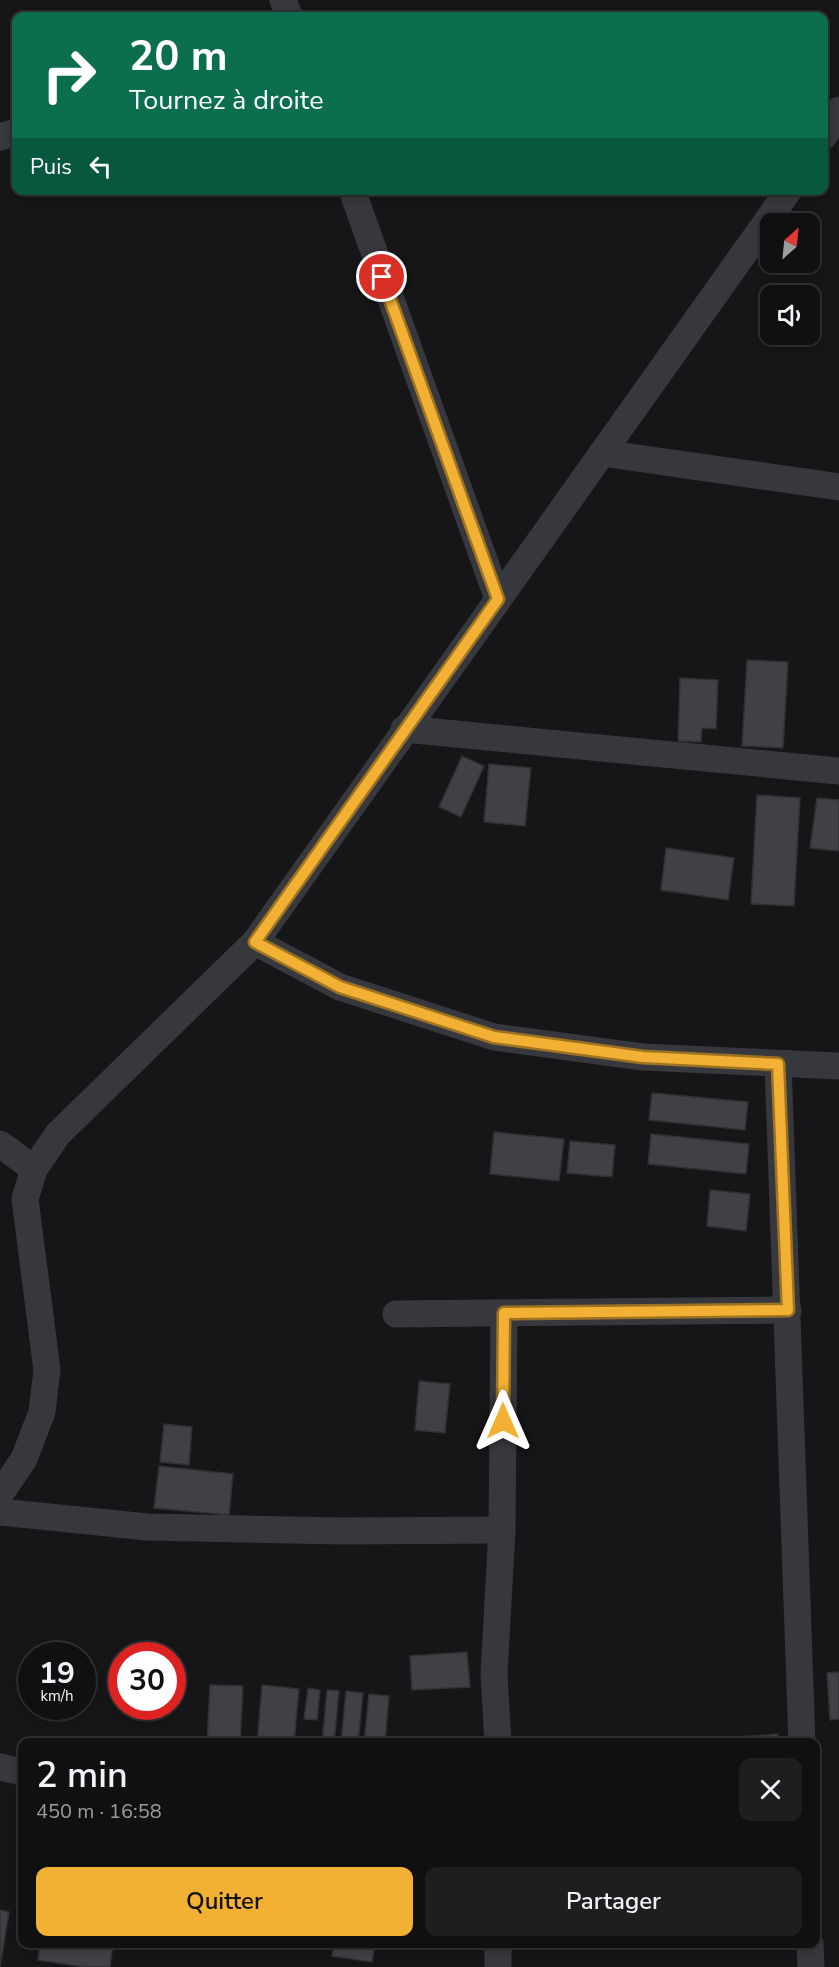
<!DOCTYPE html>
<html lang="fr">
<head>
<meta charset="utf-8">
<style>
  :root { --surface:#101012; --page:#1e1e20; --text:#f1f3f6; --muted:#9c9d9f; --line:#303032; --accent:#f2b134 }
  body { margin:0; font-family:"Nunito Sans",sans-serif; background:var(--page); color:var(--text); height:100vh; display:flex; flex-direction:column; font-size:22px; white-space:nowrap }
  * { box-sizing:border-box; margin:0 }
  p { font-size:20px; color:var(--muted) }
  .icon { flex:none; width:33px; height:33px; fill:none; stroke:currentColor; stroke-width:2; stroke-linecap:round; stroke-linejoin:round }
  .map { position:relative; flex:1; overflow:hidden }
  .details { position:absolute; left:18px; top:1738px; width:802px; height:210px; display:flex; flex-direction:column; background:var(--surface); border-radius:12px; box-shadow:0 3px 9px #0003,0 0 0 2px var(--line) }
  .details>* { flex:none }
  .banner { position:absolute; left:12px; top:12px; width:816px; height:183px; border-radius:12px; box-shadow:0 3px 9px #0003,0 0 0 2px var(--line); background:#0b6e4f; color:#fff; overflow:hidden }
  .needle { width:39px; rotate:27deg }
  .buttons { position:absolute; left:760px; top:213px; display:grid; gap:12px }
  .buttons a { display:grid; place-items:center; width:60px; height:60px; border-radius:12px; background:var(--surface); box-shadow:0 3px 9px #0003,0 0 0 2px var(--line); font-size:30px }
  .speed { position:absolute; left:18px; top:1642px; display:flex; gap:12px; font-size:30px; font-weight:700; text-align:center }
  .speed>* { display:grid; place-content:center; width:78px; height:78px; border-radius:50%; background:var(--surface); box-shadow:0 3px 9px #0003,0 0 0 2px var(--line); line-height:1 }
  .speed small { font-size:15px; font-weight:400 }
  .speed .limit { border:9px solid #d22; background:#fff; color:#111 }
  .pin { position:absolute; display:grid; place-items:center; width:51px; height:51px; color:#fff; margin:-26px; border:3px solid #fff; border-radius:50%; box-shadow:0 2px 6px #0007 }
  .me { position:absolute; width:66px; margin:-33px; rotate:0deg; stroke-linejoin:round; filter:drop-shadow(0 0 4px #0008) }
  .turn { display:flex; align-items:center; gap:21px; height:126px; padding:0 18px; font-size:27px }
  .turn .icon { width:78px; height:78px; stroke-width:2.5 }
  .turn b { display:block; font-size:42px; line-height:51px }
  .then { display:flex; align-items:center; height:57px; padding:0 18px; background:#0003; gap:12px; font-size:22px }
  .round { display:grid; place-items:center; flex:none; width:63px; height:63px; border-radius:12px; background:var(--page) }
  .overview { display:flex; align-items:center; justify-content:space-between; height:102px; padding:0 18px }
  h1 { font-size:36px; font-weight:600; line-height:45px }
  .cta { display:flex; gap:12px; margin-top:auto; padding:12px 18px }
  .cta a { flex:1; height:69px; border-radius:12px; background:var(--accent); color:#111; font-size:24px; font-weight:600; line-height:69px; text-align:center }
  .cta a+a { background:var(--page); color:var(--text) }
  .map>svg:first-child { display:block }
  .building { fill:#404145; stroke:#303034; stroke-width:1.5 }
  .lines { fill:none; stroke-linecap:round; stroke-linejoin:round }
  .street { stroke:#37383d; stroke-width:27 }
  .route-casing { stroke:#9d7322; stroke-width:15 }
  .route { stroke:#f2b134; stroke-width:10 }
</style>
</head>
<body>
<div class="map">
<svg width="839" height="1967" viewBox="0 0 839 1967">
  <rect width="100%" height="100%" fill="#161618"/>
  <!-- building -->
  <g class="building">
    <polygon points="747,660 788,662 783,748 742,746"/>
    <polygon points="680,678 718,680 716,729 702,728 701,742 678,741"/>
    <polygon points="462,756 484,766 461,817 439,807"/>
    <polygon points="489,764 531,768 525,826 484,822"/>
    <polygon points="757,795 800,798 794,906 751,904"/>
    <polygon points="817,798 839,800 839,851 810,848"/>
    <polygon points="666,848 734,858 728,900 661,890"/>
    <polygon points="652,1093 748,1102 745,1130 649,1120"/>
    <polygon points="494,1132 564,1139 559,1181 490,1174"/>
    <polygon points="651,1134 749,1144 746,1174 648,1164"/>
    <polygon points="570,1141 615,1145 612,1177 567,1173"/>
    <polygon points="710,1190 750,1194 746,1231 707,1226"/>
    <polygon points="419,1381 450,1384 445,1433 415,1430"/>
    <polygon points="164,1424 192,1427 189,1465 160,1462"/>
    <polygon points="159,1466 233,1474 229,1515 154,1508"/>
    <polygon points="467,1652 470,1687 412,1690 410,1656"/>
    <polygon points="839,1672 839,1719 830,1720 827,1673"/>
    <polygon points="210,1685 243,1686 240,1743 207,1743"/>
    <polygon points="262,1685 299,1689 294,1743 257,1743"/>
    <polygon points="308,1688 320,1690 317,1720 304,1719"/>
    <polygon points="327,1690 339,1691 334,1743 322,1743"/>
    <polygon points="346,1691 363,1693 358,1743 341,1743"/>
    <polygon points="369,1694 389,1696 385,1743 364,1743"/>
    <polygon points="778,1734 778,1743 709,1743 709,1739"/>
    <polygon points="0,1910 9,1912 0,1967"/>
    <polygon points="40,1944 113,1944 110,1967 84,1967 38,1960"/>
    <polygon points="334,1944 375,1944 372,1962 332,1956"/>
  </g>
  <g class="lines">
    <!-- street -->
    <g class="street">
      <polyline points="283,0 289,16"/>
      <polyline points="824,136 839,110"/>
      <polyline points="0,137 16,132"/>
      <polyline points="352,190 498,599"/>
      <polyline points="602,453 839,487"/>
      <polyline points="404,729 839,771"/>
      <polyline points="255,942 340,987 494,1037 643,1057 839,1066"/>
      <polyline points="778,1064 802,1743"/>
      <polyline points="0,1144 34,1169"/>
      <polyline points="396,1314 788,1310"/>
      <polyline points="0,1494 24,1459 42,1412 47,1370 25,1199 34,1169 58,1134 255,942 789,190"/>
      <polyline points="0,1512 147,1527 341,1531 502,1530"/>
      <polyline points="498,1743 494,1674 502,1530 504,1313"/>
      <polyline points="0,1767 22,1772"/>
      <polyline points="810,1944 811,1967"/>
      <polyline points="498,1967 498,1944"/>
    </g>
  </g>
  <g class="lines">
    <defs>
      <polyline id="route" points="382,277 498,599 255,942 340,987 494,1037 643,1057 778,1064 788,1310 504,1313 503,1421"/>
    </defs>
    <!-- route casing -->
    <use href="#route" class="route-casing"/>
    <!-- route -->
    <use href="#route" class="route"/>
  </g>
</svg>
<div class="buttons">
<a><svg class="needle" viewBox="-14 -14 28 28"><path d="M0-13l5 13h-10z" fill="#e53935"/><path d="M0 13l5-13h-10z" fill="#9c9d9f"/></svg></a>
<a><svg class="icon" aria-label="sound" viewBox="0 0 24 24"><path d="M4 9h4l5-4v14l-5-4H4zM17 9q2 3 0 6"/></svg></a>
</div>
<div class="speed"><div>19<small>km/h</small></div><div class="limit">30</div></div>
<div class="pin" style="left:382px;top:277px;background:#d93025"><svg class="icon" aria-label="arrive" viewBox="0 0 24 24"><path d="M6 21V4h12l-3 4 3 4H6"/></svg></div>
<svg class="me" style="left:503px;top:1421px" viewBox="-20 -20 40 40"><path d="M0-17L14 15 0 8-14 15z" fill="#f2b134" stroke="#fff" stroke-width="4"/></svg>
<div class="banner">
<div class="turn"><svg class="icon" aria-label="right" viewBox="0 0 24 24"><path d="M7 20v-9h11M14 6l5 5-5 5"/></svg><div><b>20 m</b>Tournez à droite</div></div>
<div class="then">Puis<svg class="icon" aria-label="left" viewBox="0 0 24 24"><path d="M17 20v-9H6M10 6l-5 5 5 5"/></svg></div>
</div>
<section class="details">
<div class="overview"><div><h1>2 min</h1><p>450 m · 16:58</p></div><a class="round"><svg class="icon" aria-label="close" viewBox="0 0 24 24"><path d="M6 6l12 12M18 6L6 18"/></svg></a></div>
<div class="cta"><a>Quitter</a><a>Partager</a></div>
</section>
</div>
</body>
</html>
